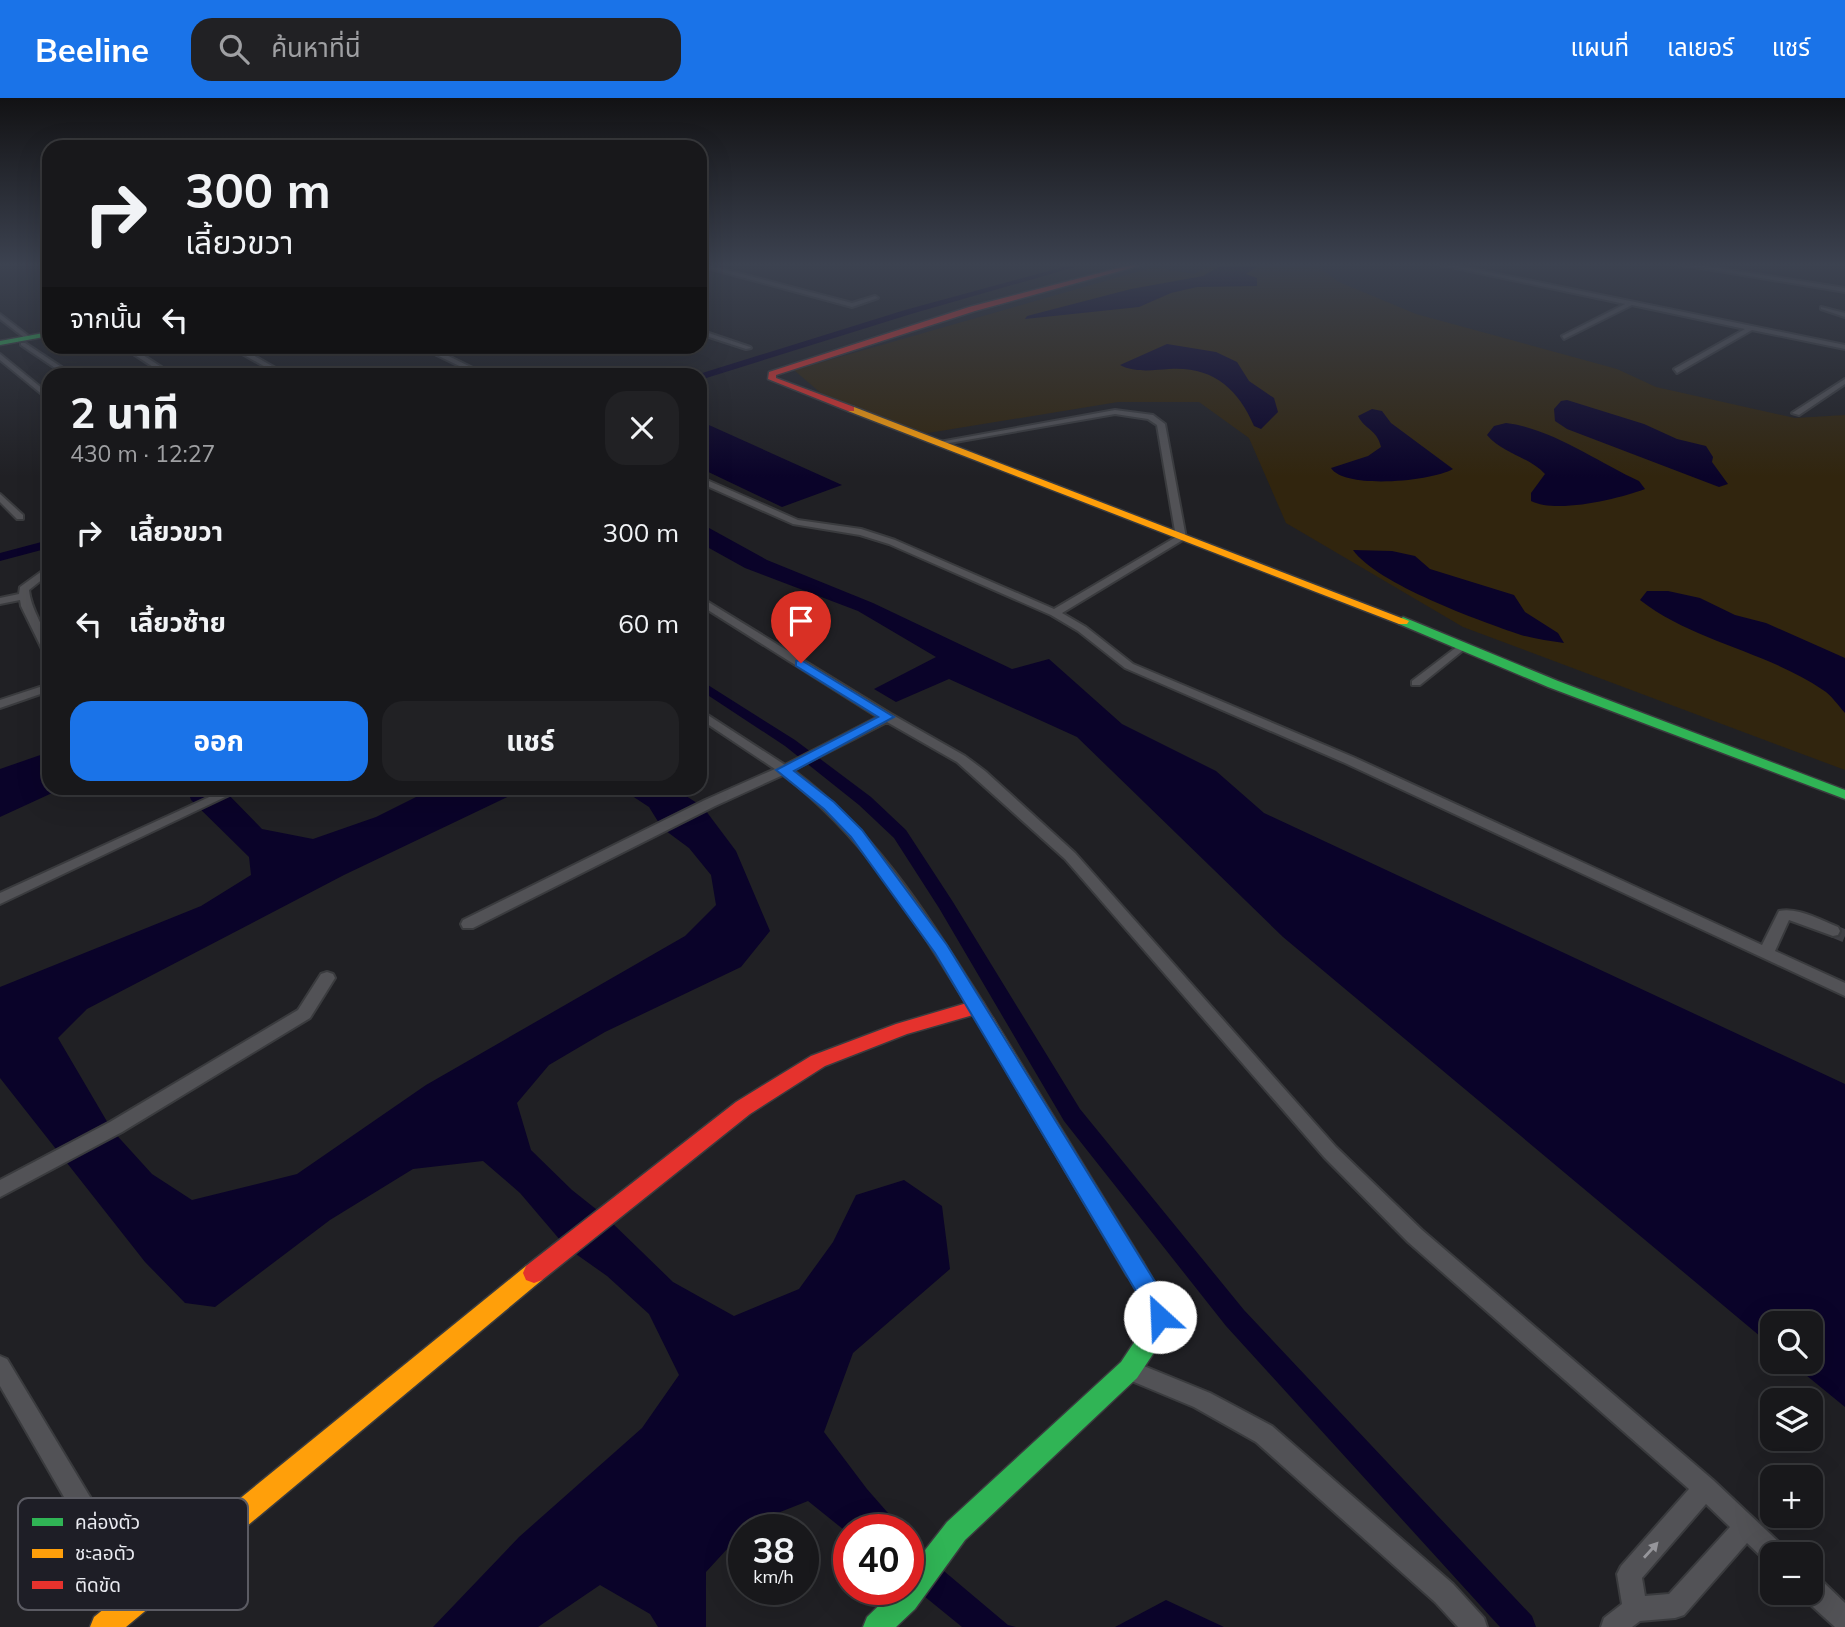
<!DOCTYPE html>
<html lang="th">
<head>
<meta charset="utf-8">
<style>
  :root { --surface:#18181b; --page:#212124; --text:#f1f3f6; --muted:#9fa0a3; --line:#36373a; --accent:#1a73e8 }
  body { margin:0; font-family:Mulish,"Noto Sans Thai",sans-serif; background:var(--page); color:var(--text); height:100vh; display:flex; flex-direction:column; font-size:26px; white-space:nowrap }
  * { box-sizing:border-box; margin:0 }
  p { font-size:23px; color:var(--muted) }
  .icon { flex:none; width:38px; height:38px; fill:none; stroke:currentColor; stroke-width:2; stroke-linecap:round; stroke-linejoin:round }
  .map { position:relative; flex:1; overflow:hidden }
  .drawer { position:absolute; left:42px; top:270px; width:665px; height:427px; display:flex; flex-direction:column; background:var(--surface); border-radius:21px; box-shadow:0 7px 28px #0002,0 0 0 2px var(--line) }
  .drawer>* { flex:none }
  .top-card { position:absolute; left:42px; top:42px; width:665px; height:214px; border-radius:21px; box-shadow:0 7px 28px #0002,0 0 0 2px var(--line); background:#18181b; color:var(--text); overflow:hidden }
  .tools { position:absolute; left:1760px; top:1213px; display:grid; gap:14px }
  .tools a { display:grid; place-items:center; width:63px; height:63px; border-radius:14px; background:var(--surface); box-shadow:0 7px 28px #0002,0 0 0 2px var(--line); font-size:35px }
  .speed { position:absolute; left:728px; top:1416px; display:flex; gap:14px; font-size:35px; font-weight:700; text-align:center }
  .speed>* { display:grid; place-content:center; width:91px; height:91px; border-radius:50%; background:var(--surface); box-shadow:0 7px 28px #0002,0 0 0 2px var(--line); line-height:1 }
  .speed small { font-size:18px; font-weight:400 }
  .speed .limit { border:10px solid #d22; background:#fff; color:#111 }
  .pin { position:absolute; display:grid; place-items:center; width:60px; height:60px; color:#fff; margin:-72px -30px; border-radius:50% 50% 50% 0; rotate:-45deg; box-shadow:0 0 7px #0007 }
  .pin .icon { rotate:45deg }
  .me { position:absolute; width:77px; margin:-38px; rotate:335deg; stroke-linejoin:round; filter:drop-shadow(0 0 5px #0008) }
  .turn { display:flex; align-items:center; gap:24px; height:147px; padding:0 28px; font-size:32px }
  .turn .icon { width:91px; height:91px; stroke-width:2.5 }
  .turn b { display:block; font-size:49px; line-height:60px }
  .then { display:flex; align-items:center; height:66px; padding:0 28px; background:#0003; gap:14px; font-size:26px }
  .round { display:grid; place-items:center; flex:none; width:74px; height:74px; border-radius:21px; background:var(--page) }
  .overview { display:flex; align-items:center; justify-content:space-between; height:119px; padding:0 28px }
  h1 { font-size:42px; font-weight:700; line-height:52px }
  .action { display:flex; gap:14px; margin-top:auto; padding:14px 28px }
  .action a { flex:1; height:80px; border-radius:21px; background:var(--accent); color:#fff; font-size:28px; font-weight:700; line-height:80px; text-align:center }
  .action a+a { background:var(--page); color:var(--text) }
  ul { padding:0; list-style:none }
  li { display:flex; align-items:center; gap:21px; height:91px; padding:0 28px }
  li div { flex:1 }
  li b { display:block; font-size:26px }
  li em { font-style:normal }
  header { display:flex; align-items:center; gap:42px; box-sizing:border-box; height:98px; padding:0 35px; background:var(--accent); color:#fff }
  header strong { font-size:33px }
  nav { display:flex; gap:38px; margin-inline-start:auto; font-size:24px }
  .search { width:490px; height:63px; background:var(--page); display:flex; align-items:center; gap:18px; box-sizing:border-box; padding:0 24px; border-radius:21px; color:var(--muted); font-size:26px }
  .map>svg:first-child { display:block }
  .green { fill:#31250e }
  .water { fill:#0a0329 }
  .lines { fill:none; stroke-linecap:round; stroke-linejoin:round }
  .canal { fill:#0a0329; fill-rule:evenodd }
  .street-tunnel { stroke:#3e3e43; stroke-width:13; stroke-dasharray:13 7; stroke-linecap:butt }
  .street-casing { stroke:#3a3b3e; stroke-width:4 }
  .fast-casing { stroke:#3a3b3e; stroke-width:3 }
  .slow-casing { stroke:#3a3b3e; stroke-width:3 }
  .jam-casing { stroke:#3a3b3e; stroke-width:3 }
  .street { fill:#525256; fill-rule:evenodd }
  .fast { fill:#30b455; fill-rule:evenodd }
  .slow { fill:#ff9f0a; fill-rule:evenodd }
  .jam { fill:#e5322d; fill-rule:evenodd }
  .oneway { fill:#96969b }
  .route { fill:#1a73e8; stroke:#114b97; stroke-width:2 }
  .key { fill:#1e1e26; stroke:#5b5b63; stroke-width:2 }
  .key-label { font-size:19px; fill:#e9eaf0 }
</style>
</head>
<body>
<header>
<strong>Beeline</strong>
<div class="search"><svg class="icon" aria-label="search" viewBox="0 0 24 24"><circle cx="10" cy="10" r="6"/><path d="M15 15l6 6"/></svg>ค้นหาที่นี่</div>
<nav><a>แผนที่</a><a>เลเยอร์</a><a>แชร์</a></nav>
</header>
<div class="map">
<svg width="1845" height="1529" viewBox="0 0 1845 1529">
  <rect width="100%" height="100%" fill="#202024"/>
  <!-- green -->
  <polygon class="green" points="1215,165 1313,165 1339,184 1416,216 1617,271 1656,289 1795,320 1845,317 1845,672 1463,529 1286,425 1249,340 1199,304 1118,304 922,336 831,304 794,272 1154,169 1194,176"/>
  <!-- water -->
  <g class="water">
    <polygon points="1225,165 1255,166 1258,168 1246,176 1257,180 1257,188 1197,189 1171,195 1139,209 1025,221 1027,218 1131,191 1203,178"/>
    <path d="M1167,246L1216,254L1237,264L1249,283L1274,300L1278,314L1261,331L1254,328C1238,290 1212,268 1169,271C1154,272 1135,275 1120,267Z"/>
    <polygon points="1567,302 1644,326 1677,341 1706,348 1713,359 1712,364 1728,386 1719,389 1567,331 1555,323 1554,311 1561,303"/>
    <path d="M1372,311L1382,313L1391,325L1453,371C1433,383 1345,392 1331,370L1368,358L1381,349C1377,331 1365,332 1358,318Z"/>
    <polygon points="700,323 842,387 782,409 700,370"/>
    <path d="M1506,325C1551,330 1598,364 1639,383L1645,391C1618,401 1557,416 1531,403V395L1545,376C1528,358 1503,356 1487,337L1494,328Z"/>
    <polygon points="700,425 767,462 873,505 1012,571 1049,561 1122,626 1216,673 1264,715 1845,986 1845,1309 1790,1264 1811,1264 1811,1225 1773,1225 1773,1249 1283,839 1077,639 949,581 896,604 874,591 936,559 858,513 745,470 700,445"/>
    <path d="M1353,452L1392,453L1415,458L1430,471L1514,497L1525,514L1558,535L1564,545C1550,543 1535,541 1521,537C1480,523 1377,486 1353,452Z"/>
    <path d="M1647,493H1668L1700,500L1735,517L1766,525L1845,560V615C1838,607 1831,597 1823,592C1766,553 1694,544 1640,502Z"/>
    <polygon points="49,654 49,690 63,690 0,719 0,671"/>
    <polygon points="187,690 222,690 262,731 313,741 376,719 434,690 532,690 522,692 344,777 87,911 58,940 112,1032 152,1076 192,1102 297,1076 426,987 685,838 716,807 711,777 689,750 662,730 649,709 620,690 674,690 703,709 736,753 770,833 741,869 605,934 549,967 517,1005 531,1052 572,1092 606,1119 673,1184 734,1218 799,1191 833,1144 856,1097 904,1082 942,1108 950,1171 853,1255 824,1334 867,1391 902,1431 849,1432 849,1436 808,1403 750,1426 706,1474 706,1529 658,1529 650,1516 600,1487 538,1529 433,1529 519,1439 642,1330 679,1277 649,1216 607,1178 566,1149 520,1095 483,1063 413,1071 330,1122 215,1209 185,1205 145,1164 0,980 0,889 201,808 251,777 249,759 191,702"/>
    <polygon points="908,1439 919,1452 1008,1527 1016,1529 962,1529 908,1485"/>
    <polygon points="1166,1502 1224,1529 1115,1529"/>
  </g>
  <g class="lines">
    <!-- canal -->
    <g class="canal">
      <polygon points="1078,165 1089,165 911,216 700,282 699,276 905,212"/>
      <polygon points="49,442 49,450 0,463 0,455"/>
      <polygon points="700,582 795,642 871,699 906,732 953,804 1080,1011 1244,1212 1532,1518 1536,1529 1500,1529 1226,1228 1064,1023 939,810 894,740 859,707 785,648 700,592"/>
    </g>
    <!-- street-tunnel -->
    <polyline class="street-tunnel" points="1833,833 1845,838"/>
    <defs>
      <g id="street">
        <polygon points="700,165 852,205 875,198 878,200 852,209 700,168"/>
        <polygon points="1432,165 1444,165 1845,247 1845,251 1752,232 1677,275 1674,271 1745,231 1632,207 1564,241 1562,238 1625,206"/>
        <polygon points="1671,165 1686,165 1845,190 1845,194"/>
        <polygon points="1821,209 1845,215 1845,219 1821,211"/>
        <polygon points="0,216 30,239 30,241 26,241 0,221"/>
        <polygon points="700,232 750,249 751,250 746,251 700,236"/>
        <polygon points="21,245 25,245 72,276 64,276 21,247"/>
        <polygon points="121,248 129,248 172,276 164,276"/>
        <polygon points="228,248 237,248 286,276 278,276"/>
        <polygon points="418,248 428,248 485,276 476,276"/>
        <polygon points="0,256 49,296 49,302 0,262"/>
        <polygon points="1845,281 1845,286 1799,317 1792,315"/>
        <path d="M1115,312L1153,317L1165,326L1186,440L1062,515L1086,529L1133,566L1353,659L1762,847L1779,813C1798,809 1820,822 1838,829L1840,833L1838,837L1833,838L1789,822L1775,853L1845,885V898L1345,665L1125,570L1078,533L1051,517L889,446L860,437L793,426L700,385V379L798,422L861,431L895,442L1054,511L1176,439L1157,327L1148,321L1115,316L938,347L934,345Z"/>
        <polygon points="0,396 23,417 23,421 17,421 0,404"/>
        <path d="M49,468V476L29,492C32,518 49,531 49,556L43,553L21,508L20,502L0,506V500L19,496L20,489Z"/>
        <path d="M700,499L891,616L965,658L985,673L1075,755L1336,1049L1422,1132L1713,1382L1783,1448L1787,1456H1773V1467L1767,1464L1747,1445L1684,1517L1675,1520L1640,1523L1632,1529H1601L1604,1520L1622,1506L1617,1476L1621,1468L1689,1391L1408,1144L1324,1059L1065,761L957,664L887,624L793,672C876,733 929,820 983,905L985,909L983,913H971C918,827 866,739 783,677L715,708L473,830H463L461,826L463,822L705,702L775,671L700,621V612L785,667L878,619L700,507ZM1706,1406L1730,1429L1669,1496L1645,1498L1642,1480Z"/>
        <polygon points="1462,545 1467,548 1466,550 1420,587 1412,587 1412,583"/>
        <polygon points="49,586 49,593 0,610 0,602"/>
        <polygon points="229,690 244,690 0,806 0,795"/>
        <polygon points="327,874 333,876 335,880 310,920 122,1034 0,1099 0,1082 110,1024 298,912 321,876"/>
        <polygon points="0,1258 7,1261 146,1492 149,1501 146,1510 137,1513 128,1510 0,1288"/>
        <polygon points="1129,1262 1210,1295 1272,1328 1453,1486 1484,1520 1487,1529 1458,1529 1435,1504 1256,1344 1194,1309 1122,1279 1118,1272 1122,1265"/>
        <polygon points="1811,1478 1820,1481 1845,1505 1845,1529 1835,1529 1802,1499 1801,1494 1811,1494"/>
      </g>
      <g id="fast">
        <polygon points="49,234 49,238 0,247 0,243"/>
        <polygon points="1403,519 1558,583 1845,692 1845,701 1548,589 1399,526 1397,523"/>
        <polygon points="1135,1161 1143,1164 1168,1207 1170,1219 1163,1241 1137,1280 965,1442 915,1511 896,1529 863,1529 867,1519 896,1491 908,1491 908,1474 947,1424 1121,1264 1145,1228 1148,1219 1146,1210 1124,1171 1127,1164"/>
      </g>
      <g id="slow">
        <polygon points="848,309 854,309 1409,523 1407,526 1399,526 848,313"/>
        <polygon points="987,918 993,920 1143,1164 1146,1171 1143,1178 1135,1181 1127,1178 978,925 981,920"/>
        <polygon points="534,1165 542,1168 545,1175 542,1182 126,1529 90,1529 94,1519 526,1168"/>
      </g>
      <g id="jam">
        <polygon points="1138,165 1149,165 975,213 776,277 776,280 854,309 854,313 848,313 768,281 769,274 969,209"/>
        <polygon points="977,902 983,904 996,925 993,930 987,932 981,930 973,917 907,936 825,968 750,1016 542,1182 534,1185 526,1182 523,1175 526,1168 736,1004 811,958 896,926"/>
      </g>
    </defs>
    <!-- street casing -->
    <use href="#street" class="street-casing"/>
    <!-- fast casing -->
    <use href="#fast" class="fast-casing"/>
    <!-- slow casing -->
    <use href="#slow" class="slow-casing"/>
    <!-- jam casing -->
    <use href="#jam" class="jam-casing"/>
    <!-- street -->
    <use href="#street" class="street"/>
    <!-- fast -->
    <use href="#fast" class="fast"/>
    <!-- slow -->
    <use href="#slow" class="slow"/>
    <!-- jam -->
    <use href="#jam" class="jam"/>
  </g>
  <!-- one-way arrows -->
  <defs><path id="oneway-solid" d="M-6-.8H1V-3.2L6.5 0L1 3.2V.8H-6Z" transform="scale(1.75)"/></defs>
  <use class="oneway" href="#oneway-solid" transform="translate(1651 1452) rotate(-48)"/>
  <!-- sky -->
  <linearGradient id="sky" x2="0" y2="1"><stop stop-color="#121214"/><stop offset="0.44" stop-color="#3c4250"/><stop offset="1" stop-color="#3c4250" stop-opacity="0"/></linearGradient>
  <rect width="1845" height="379" fill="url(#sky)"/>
  <!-- route -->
  <polygon class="route" points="801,562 894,619 794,673 834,704 862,732 947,847 1165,1200 1171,1219 1168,1226 1160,1229 1151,1226 1146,1210 935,855 851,739 824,711 776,672 878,619 796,568 796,563"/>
  <!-- legend -->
  <rect x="18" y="1400" width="230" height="112" rx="10" class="key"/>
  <rect x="32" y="1420" width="31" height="8" fill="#30b455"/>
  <rect x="32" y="1451" width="31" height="9" fill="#ff9f0a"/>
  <rect x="32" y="1483" width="31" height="8" fill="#e5322d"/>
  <g class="key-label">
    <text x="75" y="1431">คล่องตัว</text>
    <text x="75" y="1462">ชะลอตัว</text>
    <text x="75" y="1494">ติดขัด</text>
  </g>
</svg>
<div class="tools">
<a><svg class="icon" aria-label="search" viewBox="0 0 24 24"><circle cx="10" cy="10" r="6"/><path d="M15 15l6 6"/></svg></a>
<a><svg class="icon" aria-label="layers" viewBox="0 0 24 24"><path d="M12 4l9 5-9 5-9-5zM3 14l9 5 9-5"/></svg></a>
<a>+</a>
<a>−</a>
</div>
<div class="speed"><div>38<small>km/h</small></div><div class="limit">40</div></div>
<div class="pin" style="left:801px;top:565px;background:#d93025"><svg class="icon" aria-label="arrive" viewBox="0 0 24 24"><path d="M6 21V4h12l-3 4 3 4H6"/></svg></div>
<svg class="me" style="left:1160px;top:1219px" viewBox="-20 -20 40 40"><circle r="19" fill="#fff"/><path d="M0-13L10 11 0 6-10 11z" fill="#1a73e8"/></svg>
<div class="top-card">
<div class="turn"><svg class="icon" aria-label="right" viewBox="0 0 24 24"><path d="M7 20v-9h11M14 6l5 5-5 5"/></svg><div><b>300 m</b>เลี้ยวขวา</div></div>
<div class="then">จากนั้น<svg class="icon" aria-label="left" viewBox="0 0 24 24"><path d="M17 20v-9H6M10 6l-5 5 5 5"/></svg></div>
</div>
<section class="drawer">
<div class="overview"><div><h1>2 นาที</h1><p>430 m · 12:27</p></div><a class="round"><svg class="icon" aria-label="close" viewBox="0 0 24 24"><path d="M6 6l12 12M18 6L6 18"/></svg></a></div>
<ul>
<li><svg class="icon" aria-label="right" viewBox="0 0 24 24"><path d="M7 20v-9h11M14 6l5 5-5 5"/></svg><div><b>เลี้ยวขวา</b></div><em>300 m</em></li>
<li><svg class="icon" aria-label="left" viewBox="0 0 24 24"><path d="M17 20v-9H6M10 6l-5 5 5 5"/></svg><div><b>เลี้ยวซ้าย</b></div><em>60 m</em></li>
</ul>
<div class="action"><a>ออก</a><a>แชร์</a></div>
</section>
</div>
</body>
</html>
